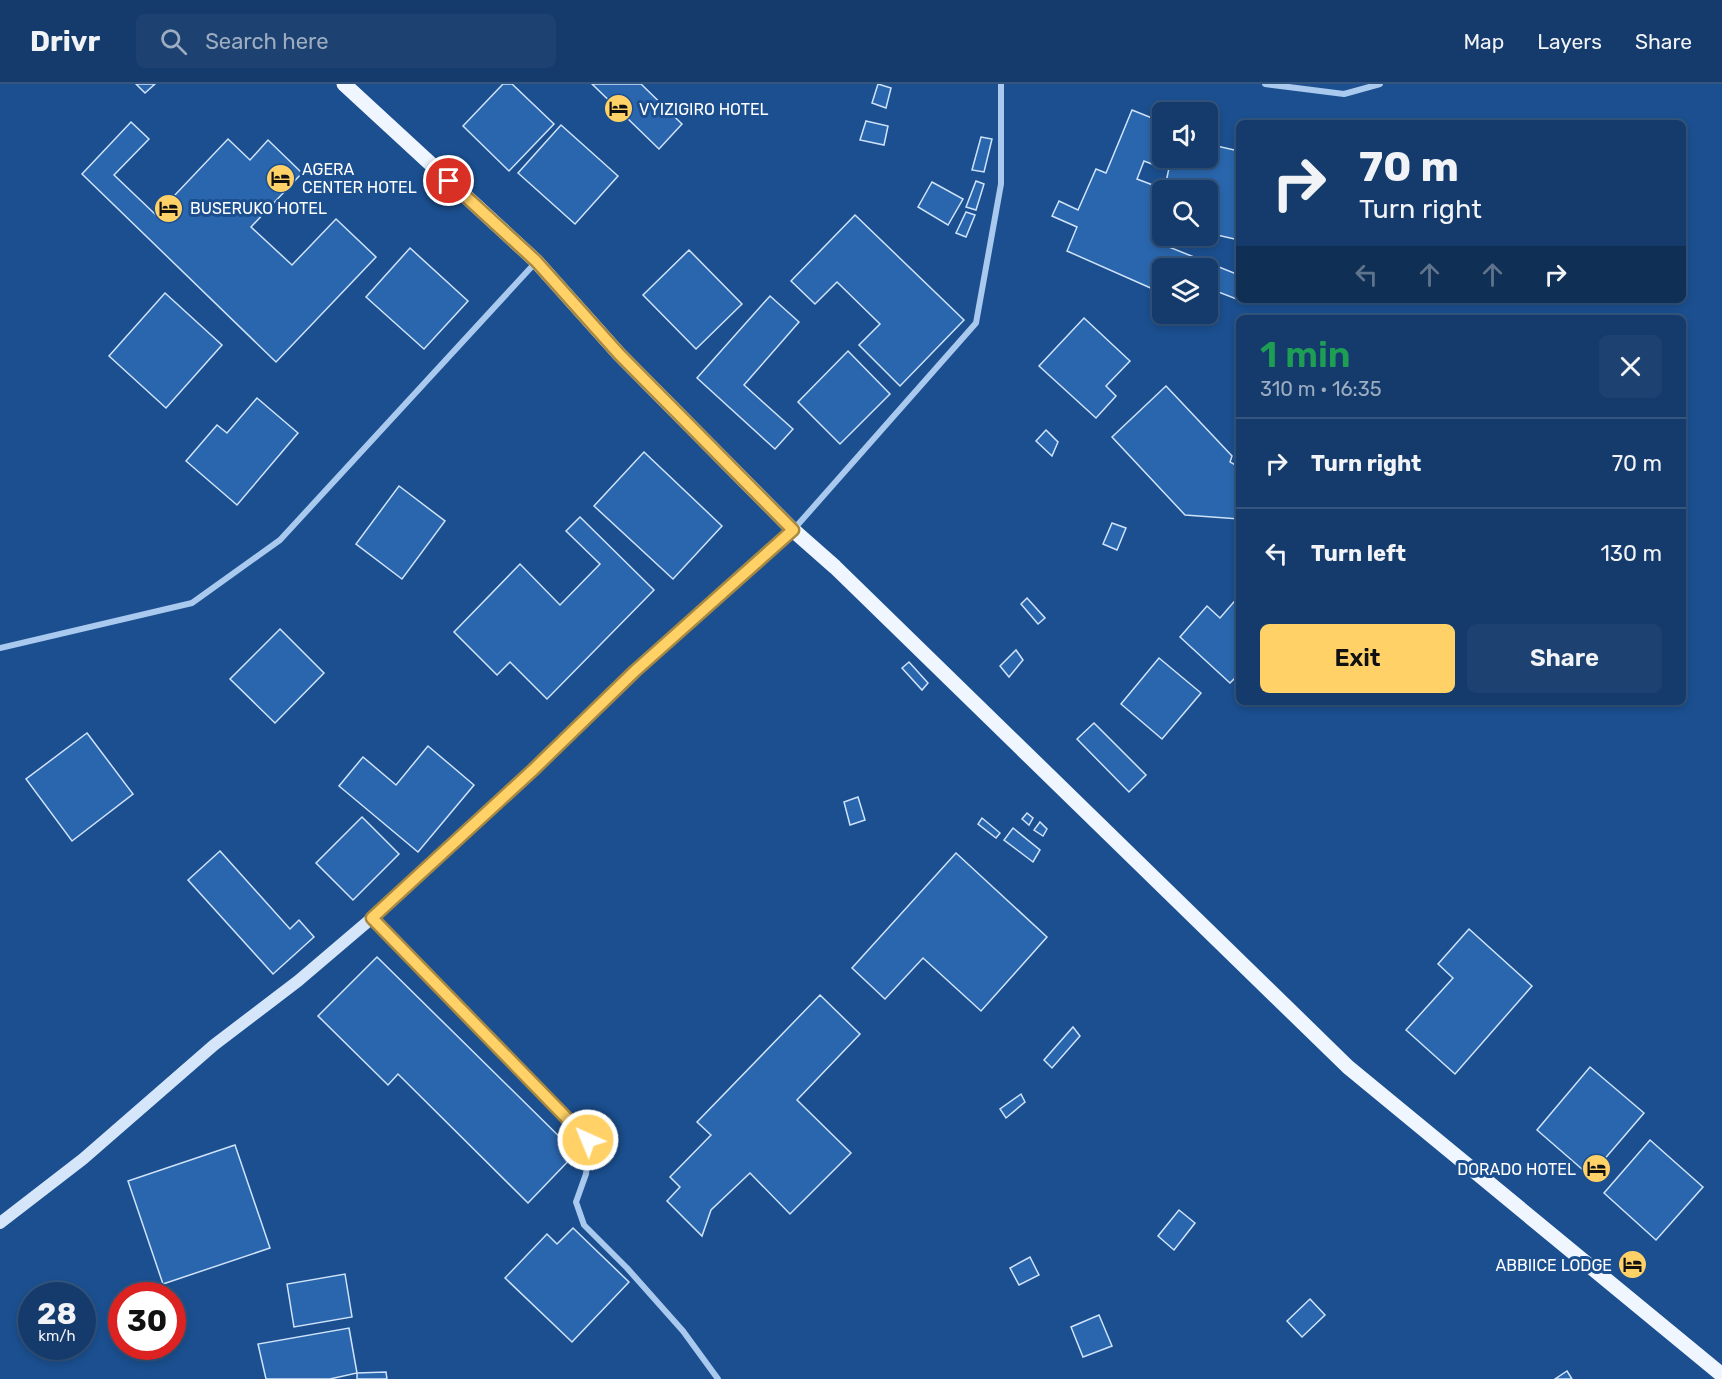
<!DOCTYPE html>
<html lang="en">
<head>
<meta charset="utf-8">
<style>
  :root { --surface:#143b6b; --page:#1d4271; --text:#f1f3f6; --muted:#9dadc1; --line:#33557e; --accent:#ffd166 }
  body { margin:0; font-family:Rubik,sans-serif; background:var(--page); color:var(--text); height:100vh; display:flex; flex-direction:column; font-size:22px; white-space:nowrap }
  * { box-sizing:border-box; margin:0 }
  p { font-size:20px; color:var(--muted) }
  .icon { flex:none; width:33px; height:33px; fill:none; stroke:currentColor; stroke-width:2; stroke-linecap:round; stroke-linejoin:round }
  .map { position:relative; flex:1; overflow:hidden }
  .sheet { position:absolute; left:1236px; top:231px; width:450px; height:390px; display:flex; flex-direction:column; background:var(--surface); border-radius:9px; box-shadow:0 3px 9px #0003,0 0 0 2px var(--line) }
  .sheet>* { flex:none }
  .top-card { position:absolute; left:1236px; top:36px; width:450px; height:183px; border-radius:9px; box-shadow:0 3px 9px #0003,0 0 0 2px var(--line); background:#143b6b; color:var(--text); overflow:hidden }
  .tools { position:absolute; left:1152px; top:18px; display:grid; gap:12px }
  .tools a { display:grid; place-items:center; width:66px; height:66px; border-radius:9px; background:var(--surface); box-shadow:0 3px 9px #0003,0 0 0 2px var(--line); font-size:30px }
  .speed { position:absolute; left:18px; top:1198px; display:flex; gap:12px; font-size:30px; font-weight:700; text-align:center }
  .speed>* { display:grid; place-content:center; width:78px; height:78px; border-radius:50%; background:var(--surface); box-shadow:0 3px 9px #0003,0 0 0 2px var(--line); line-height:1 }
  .speed small { font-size:15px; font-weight:400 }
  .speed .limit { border:9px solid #d22; background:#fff; color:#111 }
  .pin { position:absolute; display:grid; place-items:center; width:51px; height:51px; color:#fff; margin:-26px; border:3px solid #fff; border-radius:50%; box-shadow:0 2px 6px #0007 }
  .me { position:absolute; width:66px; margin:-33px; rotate:316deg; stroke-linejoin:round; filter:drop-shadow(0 0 4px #0008) }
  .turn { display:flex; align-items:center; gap:21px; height:126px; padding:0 24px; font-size:27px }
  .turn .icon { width:78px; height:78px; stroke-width:2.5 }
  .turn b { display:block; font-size:42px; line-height:51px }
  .lanes { display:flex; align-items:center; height:57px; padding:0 24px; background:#0003; justify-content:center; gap:30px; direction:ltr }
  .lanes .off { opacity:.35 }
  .round { display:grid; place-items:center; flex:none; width:63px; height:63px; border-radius:9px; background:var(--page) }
  .headline { display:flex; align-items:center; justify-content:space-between; height:102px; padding:0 24px }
  h1 { font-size:36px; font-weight:600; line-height:45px; color:#1e9e55 }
  .primary-button { display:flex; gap:12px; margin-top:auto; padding:12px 24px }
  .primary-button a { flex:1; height:69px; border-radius:9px; background:var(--accent); color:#111; font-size:24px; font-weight:600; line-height:69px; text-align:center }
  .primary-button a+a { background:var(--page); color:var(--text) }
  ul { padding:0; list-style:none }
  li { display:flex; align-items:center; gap:18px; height:90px; padding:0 24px; border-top:2px solid var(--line) }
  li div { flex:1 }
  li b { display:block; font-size:22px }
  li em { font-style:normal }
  header { display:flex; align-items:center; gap:36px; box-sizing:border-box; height:84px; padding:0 30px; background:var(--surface); border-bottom:2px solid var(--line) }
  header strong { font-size:28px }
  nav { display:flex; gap:33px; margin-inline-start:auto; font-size:21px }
  .search { width:420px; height:54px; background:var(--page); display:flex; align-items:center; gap:15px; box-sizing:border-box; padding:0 21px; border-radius:9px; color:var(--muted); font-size:22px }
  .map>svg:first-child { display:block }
  .building { fill:#2a66ad; stroke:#cfe3fa; stroke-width:1.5 }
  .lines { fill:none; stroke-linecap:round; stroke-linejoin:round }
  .minor { stroke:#a9c9ee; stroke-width:6 }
  .secondary { stroke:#d6e6fa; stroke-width:12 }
  .primary { stroke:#f0f6ff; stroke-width:15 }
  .route-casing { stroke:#a68842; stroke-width:15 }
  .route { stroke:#ffd166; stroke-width:10 }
  .labels { text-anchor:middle; stroke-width:6; stroke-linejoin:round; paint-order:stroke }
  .poi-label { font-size:16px; fill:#fff; stroke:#1b4f8f; text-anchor:start }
</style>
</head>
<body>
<header>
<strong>Drivr</strong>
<div class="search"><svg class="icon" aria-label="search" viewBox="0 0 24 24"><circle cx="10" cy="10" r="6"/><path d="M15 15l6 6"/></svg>Search here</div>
<nav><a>Map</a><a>Layers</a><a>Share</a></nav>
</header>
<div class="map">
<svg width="1722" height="1295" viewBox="0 0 1722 1295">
  <rect width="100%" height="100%" fill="#1b4f8f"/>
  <!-- building -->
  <g class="building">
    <polygon points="136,0 155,0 145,9"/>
    <polygon points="503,0 512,0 554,40 509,87 463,42"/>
    <polygon points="592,0 641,0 682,40 659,65"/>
    <polygon points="878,0 891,4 886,24 872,19"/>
    <polygon points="1132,26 1162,38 1162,74 1170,74 1165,85 1144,77 1137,95 1166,106 1162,106 1162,135 1154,157 1239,191 1239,216 1208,204 1208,184 1162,184 1162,209 1067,167 1077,143 1052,132 1059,117 1078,126 1096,85 1106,89"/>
    <polygon points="866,37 888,42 884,61 860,56"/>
    <polygon points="131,38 149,55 114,91 156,131 228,55 250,76 268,56 302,89 251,143 292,181 336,135 376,173 276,278 82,90"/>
    <polygon points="561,41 618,92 575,140 518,89"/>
    <polygon points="981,53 992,55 984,88 972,86"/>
    <polygon points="1208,60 1239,67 1239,156 1208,149 1208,106 1195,106 1195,105 1166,98 1169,84 1175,74 1203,74 1203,79 1204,74 1208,74"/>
    <polygon points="976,97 984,100 976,126 966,123"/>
    <polygon points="932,98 963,115 948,141 918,123"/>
    <polygon points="966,128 975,131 966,153 956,149"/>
    <polygon points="855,131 964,236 900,302 859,261 880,240 837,198 815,220 791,197"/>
    <polygon points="410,164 468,217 424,265 366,213"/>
    <polygon points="689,166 742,220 696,265 643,211"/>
    <polygon points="165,209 222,261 166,324 109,272"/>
    <polygon points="770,212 799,238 744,301 793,345 775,365 697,294"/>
    <polygon points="1084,234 1130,277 1106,302 1116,312 1096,334 1039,282"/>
    <polygon points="848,267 890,310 840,360 798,318"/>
    <polygon points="1166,302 1232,372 1230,378 1239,383 1239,435 1185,431 1112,353"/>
    <polygon points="257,314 298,349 237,421 186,377 217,341 227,349"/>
    <polygon points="1046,346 1058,358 1052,372 1036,357"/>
    <polygon points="644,368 722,442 673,495 594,422"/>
    <polygon points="399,402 445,437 402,495 356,460"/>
    <polygon points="580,433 654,506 547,615 510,578 497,591 454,548 520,480 560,521 600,480 566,447"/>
    <polygon points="1112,439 1126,444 1117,466 1103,460"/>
    <polygon points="1239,512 1239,590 1230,599 1180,553 1207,522 1220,534"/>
    <polygon points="1027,514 1045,534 1038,540 1021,520"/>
    <polygon points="280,545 324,589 275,639 230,595"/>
    <polygon points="1016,566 1023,576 1009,593 1000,582"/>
    <polygon points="1159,574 1201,609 1162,655 1121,620"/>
    <polygon points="909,578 928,599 922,606 902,584"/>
    <polygon points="1094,639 1146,691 1129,708 1077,655"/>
    <polygon points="87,649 133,710 72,757 26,695"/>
    <polygon points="428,662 474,701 418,768 339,702 363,673 396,701"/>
    <polygon points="858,713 865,736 850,741 844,718"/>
    <polygon points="1027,729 1033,734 1029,741 1022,735"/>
    <polygon points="362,733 399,770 353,816 316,779"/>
    <polygon points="982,734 1000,749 996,754 978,740"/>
    <polygon points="1040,738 1047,745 1043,752 1034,746"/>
    <polygon points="1013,744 1040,766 1033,778 1004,756"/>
    <polygon points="220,767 290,845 299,836 314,853 273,890 188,796"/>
    <polygon points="956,769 1047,853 981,927 923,874 885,915 852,884"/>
    <polygon points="1469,845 1532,902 1455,990 1406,946 1453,894 1438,880"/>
    <polygon points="377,873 576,1069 528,1119 398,990 388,1001 318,932"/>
    <polygon points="820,911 860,950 797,1016 851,1069 790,1130 750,1089 711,1126 702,1152 667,1117 680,1103 670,1093 711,1051 697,1038"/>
    <polygon points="1073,943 1080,952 1052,984 1044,976"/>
    <polygon points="1590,983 1644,1029 1590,1092 1537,1046"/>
    <polygon points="1021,1010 1025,1018 1006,1034 1000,1025"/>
    <polygon points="1650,1056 1703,1103 1656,1156 1604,1109"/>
    <polygon points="235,1061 270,1164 163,1200 128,1097"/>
    <polygon points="1179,1126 1195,1139 1174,1166 1158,1152"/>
    <polygon points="573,1144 629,1198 572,1258 505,1194 547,1150 557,1160"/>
    <polygon points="1030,1173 1039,1191 1019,1201 1010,1184"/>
    <polygon points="345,1190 352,1233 294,1243 287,1200"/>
    <polygon points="1310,1215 1325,1231 1302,1253 1287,1237"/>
    <polygon points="1099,1231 1112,1262 1083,1273 1071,1243"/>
    <polygon points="349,1244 357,1289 330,1295 266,1295 258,1260"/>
    <polygon points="1567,1287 1572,1295 1555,1295"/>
    <polygon points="386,1288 387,1295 357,1295 357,1289"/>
  </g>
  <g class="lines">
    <!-- minor -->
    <g class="minor">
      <polyline points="1265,0 1344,10 1380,0"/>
      <polyline points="794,445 976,239 1001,100 1001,0"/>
      <polyline points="0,564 192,519 280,456 536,178"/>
      <polyline points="372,834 589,1056 586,1090 576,1118 584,1141 627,1184 683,1247 718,1295"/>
    </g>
    <!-- secondary -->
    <polyline class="secondary" points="0,1139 83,1075 214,961 298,897 372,834 533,686 635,587 793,446"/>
    <!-- primary -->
    <polyline class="primary" points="344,0 536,177 619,270 793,446 835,483 1348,983 1722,1291"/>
  </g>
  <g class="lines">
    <defs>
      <polyline id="route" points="449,97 536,177 619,270 793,446 635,587 533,686 372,834 588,1056"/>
    </defs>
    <!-- route casing -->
    <use href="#route" class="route-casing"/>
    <!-- route -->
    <use href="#route" class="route"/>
  </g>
  <!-- icons -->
  <defs>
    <symbol id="hotel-disc" viewBox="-11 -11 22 22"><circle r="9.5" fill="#ffd166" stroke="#1b4f8f"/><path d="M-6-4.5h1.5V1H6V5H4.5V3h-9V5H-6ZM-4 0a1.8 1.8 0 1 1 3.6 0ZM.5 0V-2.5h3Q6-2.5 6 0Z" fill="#111"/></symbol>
  </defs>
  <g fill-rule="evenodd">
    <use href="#hotel-disc" x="602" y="8" width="33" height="33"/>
    <use href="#hotel-disc" x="264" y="78" width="33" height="33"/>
    <use href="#hotel-disc" x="152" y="108" width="33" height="33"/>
    <use href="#hotel-disc" x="1580" y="1068" width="33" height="33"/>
    <use href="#hotel-disc" x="1616" y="1164" width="33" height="33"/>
  </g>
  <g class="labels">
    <!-- poi labels -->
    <g class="poi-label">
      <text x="639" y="31">VYIZIGIRO HOTEL</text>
      <text x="302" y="91">AGERA<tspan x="302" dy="18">CENTER HOTEL</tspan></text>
      <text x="190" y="130">BUSERUKO HOTEL</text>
      <text x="1576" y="1091" text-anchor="end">DORADO HOTEL</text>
      <text x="1612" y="1187" text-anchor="end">ABBIICE LODGE</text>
    </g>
  </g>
</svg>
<div class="tools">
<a><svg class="icon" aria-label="sound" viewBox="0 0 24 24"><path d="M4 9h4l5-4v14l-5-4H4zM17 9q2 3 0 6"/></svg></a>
<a><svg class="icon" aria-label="search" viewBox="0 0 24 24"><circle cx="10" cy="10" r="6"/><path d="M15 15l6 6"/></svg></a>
<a><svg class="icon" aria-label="layers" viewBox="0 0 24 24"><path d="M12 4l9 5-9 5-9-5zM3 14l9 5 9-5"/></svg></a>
</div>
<div class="speed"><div>28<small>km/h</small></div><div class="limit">30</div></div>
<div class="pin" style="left:449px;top:97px;background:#d93025"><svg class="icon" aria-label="arrive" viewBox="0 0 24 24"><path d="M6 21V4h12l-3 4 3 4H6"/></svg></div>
<svg class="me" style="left:588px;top:1056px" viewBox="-20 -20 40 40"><circle r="17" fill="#ffd166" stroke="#fff" stroke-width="3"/><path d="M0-11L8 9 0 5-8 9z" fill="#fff"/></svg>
<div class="top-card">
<div class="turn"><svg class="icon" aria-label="right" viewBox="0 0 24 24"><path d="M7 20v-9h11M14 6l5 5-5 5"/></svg><div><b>70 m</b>Turn right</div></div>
<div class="lanes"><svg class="icon off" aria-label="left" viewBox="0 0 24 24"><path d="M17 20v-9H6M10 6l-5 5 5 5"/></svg><svg class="icon off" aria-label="ahead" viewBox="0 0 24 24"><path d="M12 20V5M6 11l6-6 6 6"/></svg><svg class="icon off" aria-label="ahead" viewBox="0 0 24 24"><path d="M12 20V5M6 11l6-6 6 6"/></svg><svg class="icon" aria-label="right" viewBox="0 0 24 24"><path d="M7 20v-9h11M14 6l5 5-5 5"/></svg></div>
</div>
<section class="sheet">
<div class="headline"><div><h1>1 min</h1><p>310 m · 16:35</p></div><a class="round"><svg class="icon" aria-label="close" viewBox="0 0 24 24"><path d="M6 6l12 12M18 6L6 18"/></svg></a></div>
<ul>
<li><svg class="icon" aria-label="right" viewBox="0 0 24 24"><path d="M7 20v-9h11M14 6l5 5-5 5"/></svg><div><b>Turn right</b></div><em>70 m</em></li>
<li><svg class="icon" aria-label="left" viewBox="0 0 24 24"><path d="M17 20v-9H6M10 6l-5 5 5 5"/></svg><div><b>Turn left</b></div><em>130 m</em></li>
</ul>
<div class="primary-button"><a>Exit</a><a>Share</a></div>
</section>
</div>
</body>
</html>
